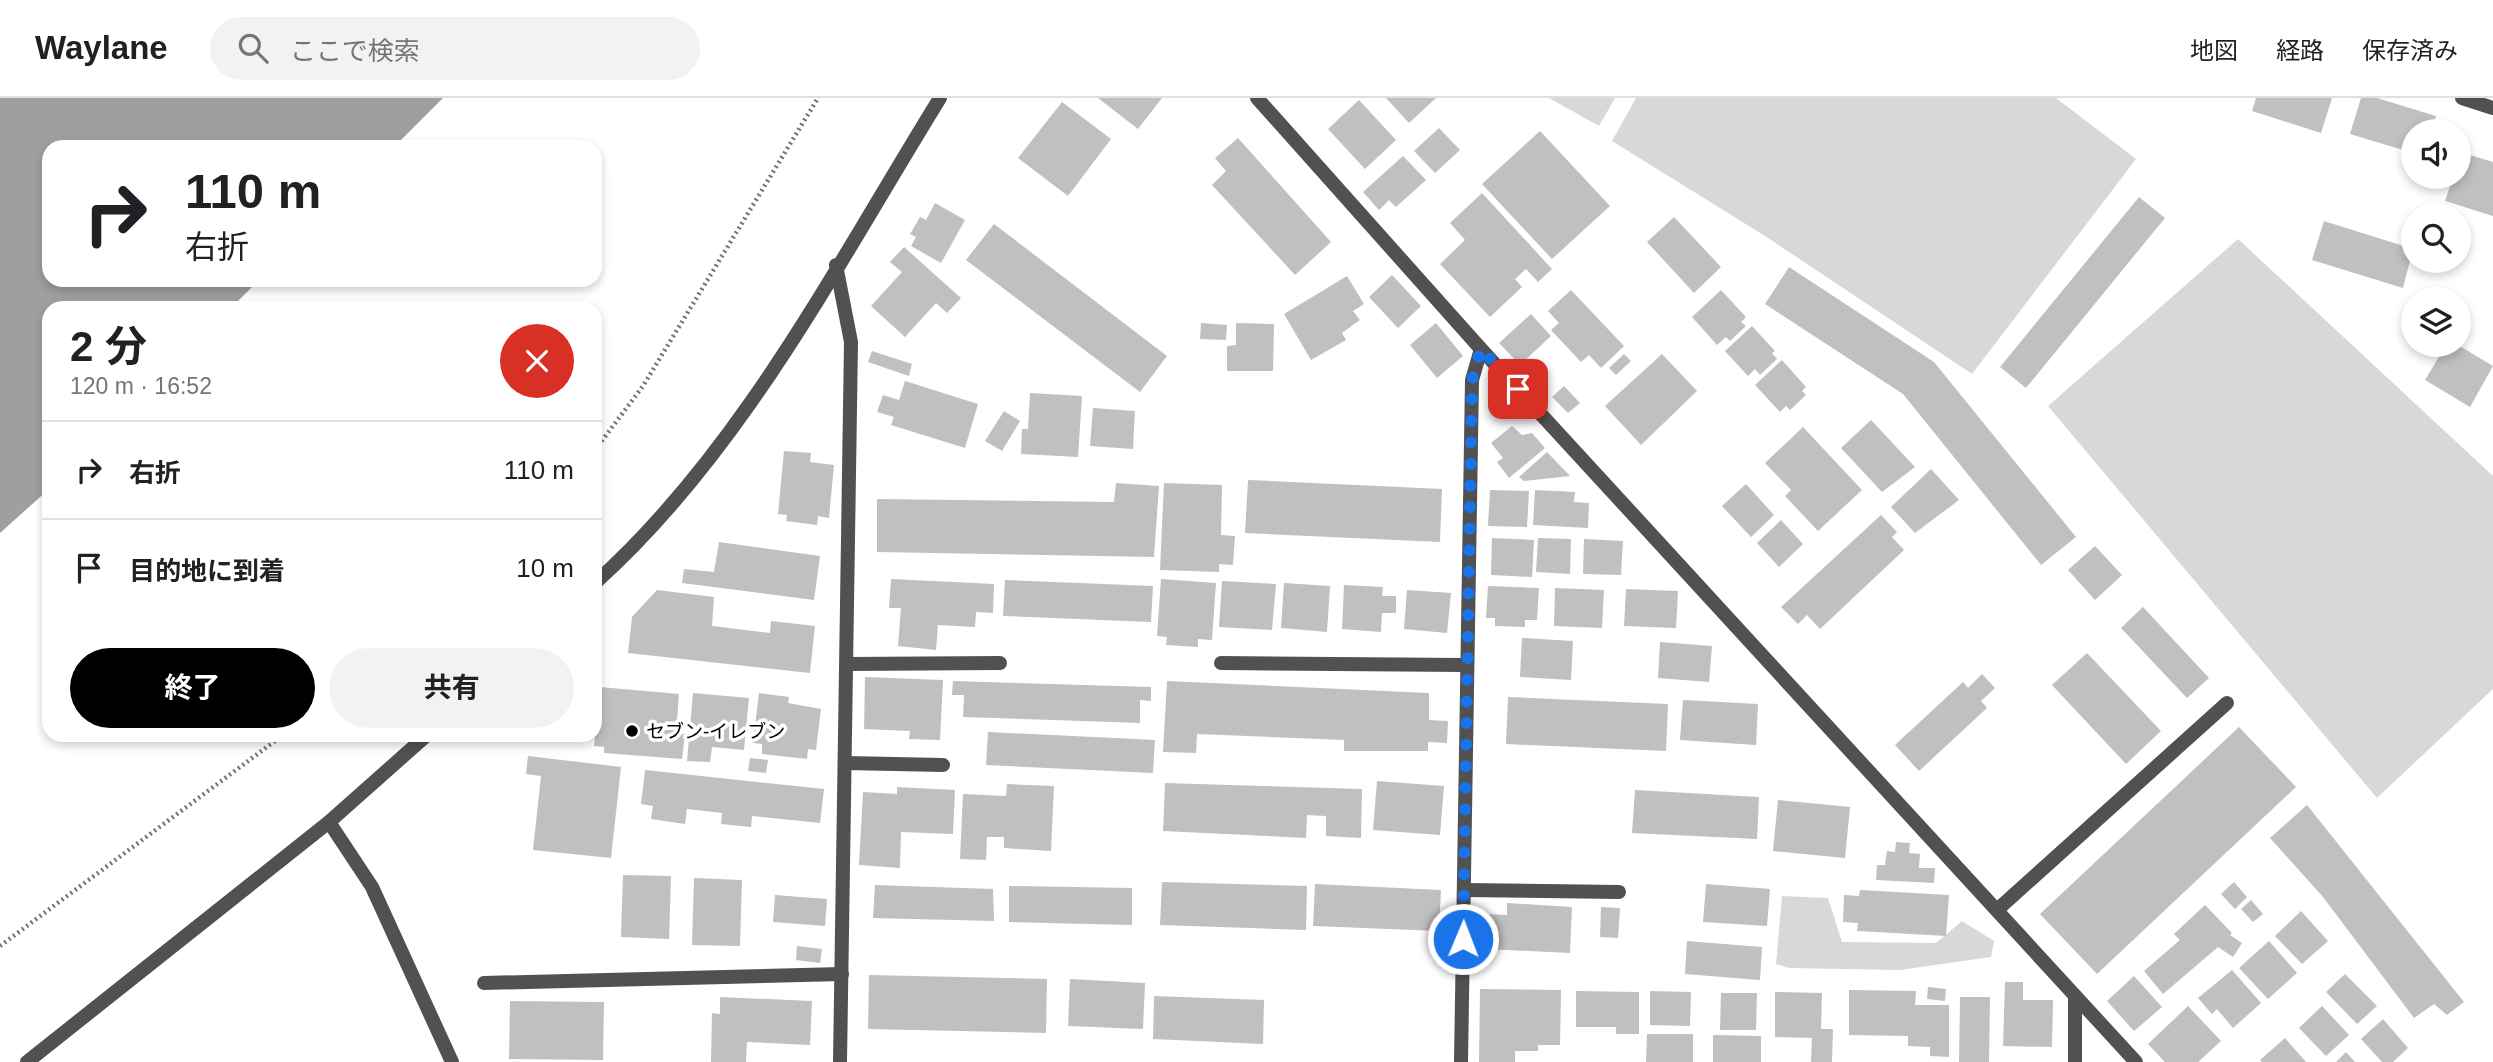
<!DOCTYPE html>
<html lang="ja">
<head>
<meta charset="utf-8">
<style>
  :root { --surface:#fff; --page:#f2f2f2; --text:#202124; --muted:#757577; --line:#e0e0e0; --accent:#000 }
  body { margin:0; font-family:Arial,"Noto Sans JP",sans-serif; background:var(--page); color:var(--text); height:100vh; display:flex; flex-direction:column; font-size:26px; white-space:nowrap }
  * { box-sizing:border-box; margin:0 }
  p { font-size:23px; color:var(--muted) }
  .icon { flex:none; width:38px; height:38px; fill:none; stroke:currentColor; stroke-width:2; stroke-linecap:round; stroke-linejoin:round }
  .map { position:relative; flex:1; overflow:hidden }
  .drawer { position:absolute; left:42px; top:203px; width:560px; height:441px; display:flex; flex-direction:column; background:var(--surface); border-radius:21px; box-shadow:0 4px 10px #0003 }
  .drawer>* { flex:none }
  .top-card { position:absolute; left:42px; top:42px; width:560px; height:147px; border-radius:21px; box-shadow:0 4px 10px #0003; background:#fff; color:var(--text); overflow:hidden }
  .controls { position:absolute; left:2401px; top:21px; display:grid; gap:14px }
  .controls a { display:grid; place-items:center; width:70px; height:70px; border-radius:50%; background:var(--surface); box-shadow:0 4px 10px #0003; font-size:35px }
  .pin { position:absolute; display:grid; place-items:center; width:60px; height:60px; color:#fff; margin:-30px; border-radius:14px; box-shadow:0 4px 10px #0006 }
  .me { position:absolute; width:77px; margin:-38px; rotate:1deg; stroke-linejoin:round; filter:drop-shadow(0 0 5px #0008) }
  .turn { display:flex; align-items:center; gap:24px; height:147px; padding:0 28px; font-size:32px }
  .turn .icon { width:91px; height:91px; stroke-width:2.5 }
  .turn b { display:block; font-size:49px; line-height:60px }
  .round { display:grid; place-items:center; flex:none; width:74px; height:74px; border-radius:37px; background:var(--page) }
  .overview { display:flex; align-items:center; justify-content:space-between; height:119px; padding:0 28px }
  h1 { font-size:42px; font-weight:700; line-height:52px }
  .action { display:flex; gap:14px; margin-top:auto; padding:14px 28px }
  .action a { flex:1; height:80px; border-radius:42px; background:var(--accent); color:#fff; font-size:28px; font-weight:700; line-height:80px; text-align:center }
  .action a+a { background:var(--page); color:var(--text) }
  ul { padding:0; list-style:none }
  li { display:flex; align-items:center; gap:21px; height:98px; padding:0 28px; border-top:2px solid var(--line) }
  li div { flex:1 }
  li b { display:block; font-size:26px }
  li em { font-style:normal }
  header { display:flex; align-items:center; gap:42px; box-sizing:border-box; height:98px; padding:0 35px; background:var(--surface); border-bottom:2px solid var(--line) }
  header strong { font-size:33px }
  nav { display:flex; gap:38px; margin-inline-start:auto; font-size:24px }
  .search { width:490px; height:63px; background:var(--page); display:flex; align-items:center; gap:18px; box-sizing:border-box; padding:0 24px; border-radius:38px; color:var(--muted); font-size:26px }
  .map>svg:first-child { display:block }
  .green { fill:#d8d8d8 }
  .water { fill:#9f9f9f }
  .building { fill:#c0c0c0 }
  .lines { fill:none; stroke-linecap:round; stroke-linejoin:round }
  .path { stroke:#737373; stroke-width:4.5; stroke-dasharray:2 3.5; stroke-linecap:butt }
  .minor { stroke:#515151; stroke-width:14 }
  .tertiary { stroke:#515151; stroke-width:14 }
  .route { stroke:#1a73e8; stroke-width:12; stroke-dasharray:0 21.6 }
  .poi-dot { fill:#000; stroke:#fff; stroke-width:2.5 }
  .labels { text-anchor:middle; stroke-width:7; stroke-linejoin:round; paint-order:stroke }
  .poi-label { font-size:19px; fill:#000; stroke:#fff; text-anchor:start }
</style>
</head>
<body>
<header>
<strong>Waylane</strong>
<div class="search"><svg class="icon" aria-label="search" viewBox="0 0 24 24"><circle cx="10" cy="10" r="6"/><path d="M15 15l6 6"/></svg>ここで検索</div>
<nav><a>地図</a><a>経路</a><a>保存済み</a></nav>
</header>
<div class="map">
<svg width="2493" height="964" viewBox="0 0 2493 964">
  <rect width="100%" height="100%" fill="#fff"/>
  <!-- green -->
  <g class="green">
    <polygon points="1549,0 1615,0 1599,28"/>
    <polygon points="1636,0 2056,0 2136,61 1972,276 1765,138 1612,43"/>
    <polygon points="2238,141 2493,378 2493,591 2377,700 2048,308"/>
    <polygon points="1782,798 1828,800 1842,844 1936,845 1962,823 1994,843 1991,859 1900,872 1789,870 1776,866"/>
  </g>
  <!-- water -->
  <polygon class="water" points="0,0 443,0 394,49 49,49 49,182 259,182 231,210 49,210 49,391 0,435"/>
  <!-- building -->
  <g class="building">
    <polygon points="1098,0 1162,0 1138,31"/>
    <polygon points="1386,0 1436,0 1409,25"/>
    <polygon points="2256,0 2332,0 2321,35 2252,13"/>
    <polygon points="2361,0 2377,0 2436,18 2431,33 2413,33 2413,55 2350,36"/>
    <polygon points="1359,2 1396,42 1365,71 1328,31"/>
    <polygon points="1062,4 1111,41 1068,98 1018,60"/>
    <polygon points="1439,30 1460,52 1435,75 1414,53"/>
    <polygon points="1540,33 1610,108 1552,161 1482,86"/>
    <polygon points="1238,40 1331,144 1295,177 1212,87 1226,73 1215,60"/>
    <polygon points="2460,54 2493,64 2493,118 2445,103 2453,79 2459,79"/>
    <polygon points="1403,58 1426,82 1396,109 1389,102 1379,112 1363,94"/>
    <polygon points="1482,95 1552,171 1538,184 1526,171 1515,181 1522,189 1490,219 1440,166 1465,142 1450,125"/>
    <polygon points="2139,99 2165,120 2026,290 2000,269"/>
    <polygon points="935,105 965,122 941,165 911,148 916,139 910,136 920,119 926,122"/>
    <polygon points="1674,119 1721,169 1694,195 1647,144"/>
    <polygon points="2324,123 2413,151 2403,190 2312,162"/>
    <polygon points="994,126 1167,258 1140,294 966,162"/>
    <polygon points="904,149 961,200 947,215 936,205 905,239 871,208 902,174 890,164"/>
    <polygon points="1789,169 1934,264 2076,439 2041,467 1903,296 1765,206"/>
    <polygon points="1392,177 1421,208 1398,230 1369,199"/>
    <polygon points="1347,178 1364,206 1353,213 1360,222 1342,235 1346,242 1311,262 1284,216"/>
    <polygon points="1571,192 1624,248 1601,270 1589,257 1581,264 1551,232 1559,225 1548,213"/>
    <polygon points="1721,192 1746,219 1741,224 1746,228 1730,243 1726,239 1717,247 1692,219"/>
    <polygon points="1531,216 1551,238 1520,267 1499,245"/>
    <polygon points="1201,225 1227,227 1226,242 1200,241"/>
    <polygon points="1236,225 1274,226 1273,273 1227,273 1227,248 1236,247"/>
    <polygon points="1436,225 1463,258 1437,280 1410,247"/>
    <polygon points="1752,228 1775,253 1772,255 1777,261 1760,277 1755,271 1748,278 1725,253"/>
    <polygon points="2446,247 2458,247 2493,268 2470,309 2425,282"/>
    <polygon points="872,253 912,266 909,278 868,264"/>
    <polygon points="1624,256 1631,263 1616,277 1609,270"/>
    <polygon points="1662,256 1697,293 1641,347 1605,308"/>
    <polygon points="1782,262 1806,289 1802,293 1806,297 1790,312 1786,308 1780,314 1755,287"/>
    <polygon points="905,283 978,306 965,350 891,327 894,319 877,314 883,297 899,302"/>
    <polygon points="1564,288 1580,305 1568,315 1552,299"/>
    <polygon points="1030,295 1082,298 1078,359 1021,356 1022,331 1028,331"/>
    <polygon points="1093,310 1135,313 1133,351 1090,348"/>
    <polygon points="1004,313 1020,323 1002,353 985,343"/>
    <polygon points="1871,322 1915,369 1882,394 1841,350"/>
    <polygon points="1512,328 1522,337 1532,335 1545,350 1509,380 1497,364 1503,360 1491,345"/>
    <polygon points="1803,329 1862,392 1818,433 1785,398 1791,392 1765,365"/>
    <polygon points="784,353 811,355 810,364 834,367 829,420 818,418 817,427 786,423 787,417 778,416"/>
    <polygon points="1547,354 1570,378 1524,383 1519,379"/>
    <polygon points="1931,371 1959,402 1915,435 1891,409"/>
    <polygon points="1248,382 1442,391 1440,444 1245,435"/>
    <polygon points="1116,385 1159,388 1154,459 877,454 877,401 1114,404"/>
    <polygon points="1164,385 1222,387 1221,437 1235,438 1233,467 1219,466 1219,474 1160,472"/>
    <polygon points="1746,386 1774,417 1751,439 1722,408"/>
    <polygon points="1490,392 1529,393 1527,429 1488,428"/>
    <polygon points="1535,392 1575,394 1574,404 1589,405 1588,430 1533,427"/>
    <polygon points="1881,417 1897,434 1892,439 1904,452 1820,531 1807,517 1798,526 1781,509"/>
    <polygon points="1781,422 1803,446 1779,469 1757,445"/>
    <polygon points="1492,440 1534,442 1532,479 1491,477"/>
    <polygon points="1538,440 1571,441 1570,476 1536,474"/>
    <polygon points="1584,441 1623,443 1621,477 1583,476"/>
    <polygon points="719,444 820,458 814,502 682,485 684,471 714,474"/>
    <polygon points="2095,448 2122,477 2095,502 2068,472"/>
    <polygon points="891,481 994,486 993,515 976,514 975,529 938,527 936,552 898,548 901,510 889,510"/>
    <polygon points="1161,481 1216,485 1212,542 1198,541 1198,549 1166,547 1167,539 1157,538"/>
    <polygon points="1005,482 1153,488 1151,524 1003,518"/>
    <polygon points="1222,483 1276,486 1272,532 1219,529"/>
    <polygon points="1284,485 1330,488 1327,534 1281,530"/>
    <polygon points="1344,487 1383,489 1382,498 1396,498 1396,515 1382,515 1381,534 1342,531"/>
    <polygon points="1488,488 1539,490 1537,522 1525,522 1525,529 1495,528 1495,520 1486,520"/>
    <polygon points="1555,490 1604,492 1602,530 1554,528"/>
    <polygon points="1626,491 1678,493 1676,530 1624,528"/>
    <polygon points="657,492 714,499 712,528 770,535 771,523 815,528 810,575 628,555 632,519"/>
    <polygon points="1407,492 1451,495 1447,535 1404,531"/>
    <polygon points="2143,509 2209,580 2187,600 2121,530"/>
    <polygon points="1522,540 1573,543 1571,582 1520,579"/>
    <polygon points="1660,544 1712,548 1709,584 1658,580"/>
    <polygon points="2087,555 2161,633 2126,666 2052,587"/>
    <polygon points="1982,576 1995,590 1981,603 1987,610 1919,673 1895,647 1963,584 1968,590"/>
    <polygon points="865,579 943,582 940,642 909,641 910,633 864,631"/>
    <polygon points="953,583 1151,589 1151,603 1140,602 1140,625 963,619 964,597 952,597"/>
    <polygon points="1167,583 1429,595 1429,622 1448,623 1447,645 1428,644 1428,653 1344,653 1344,642 1197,636 1196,655 1163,654"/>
    <polygon points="600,589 679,596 676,635 685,636 682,661 604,655 604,649 594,648"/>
    <polygon points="693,595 749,600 744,652 712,649 710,664 687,663"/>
    <polygon points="759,595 789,599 788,605 821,611 816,652 808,651 807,661 762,656 762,646 753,645"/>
    <polygon points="1508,599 1668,606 1666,653 1506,646"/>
    <polygon points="1683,602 1758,606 1756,647 1680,642"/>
    <polygon points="2239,629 2296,689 2097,876 2040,816"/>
    <polygon points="988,634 1155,642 1153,675 986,667"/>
    <polygon points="528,658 621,669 611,760 533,752 541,678 526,676"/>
    <polygon points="750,660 768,662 766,675 748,673"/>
    <polygon points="645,672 824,691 820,725 752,718 751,729 721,726 722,715 687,711 685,726 651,721 653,708 641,706"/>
    <polygon points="1377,683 1444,688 1440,737 1373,732"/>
    <polygon points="1165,685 1362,691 1361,740 1326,738 1326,718 1307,717 1306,740 1163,733"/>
    <polygon points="1007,686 1054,688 1051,753 1004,750 1004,739 987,739 986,762 960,761 963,696 1006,698"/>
    <polygon points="897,689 955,692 953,736 901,734 900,770 859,767 863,694 897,696"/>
    <polygon points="1635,692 1759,699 1757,741 1632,735"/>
    <polygon points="1778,702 1850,709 1845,760 1773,753"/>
    <polygon points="2307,707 2464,904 2447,917 2434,906 2414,920 2323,799 2270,740"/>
    <polygon points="1896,744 1910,745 1909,755 1920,756 1919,770 1935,770 1934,785 1876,782 1877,767 1885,767 1887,753 1895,754"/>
    <polygon points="623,777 671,778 669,841 621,839"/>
    <polygon points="694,780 742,782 740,848 692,847"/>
    <polygon points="1162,784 1307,788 1306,832 1160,827"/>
    <polygon points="2234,784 2247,799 2235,811 2221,796"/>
    <polygon points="1315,786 1441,792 1439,833 1313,828"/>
    <polygon points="1706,786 1770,791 1767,828 1703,824"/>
    <polygon points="875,787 993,791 994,823 873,820"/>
    <polygon points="1009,788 1132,790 1132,827 1009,824"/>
    <polygon points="1860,792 1949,797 1946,838 1857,833 1858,825 1843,824 1844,797 1859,798"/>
    <polygon points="775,797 827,801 825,828 773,824"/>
    <polygon points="2251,802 2263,816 2253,824 2241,811"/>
    <polygon points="1507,805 1572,809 1570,855 1485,851 1486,816 1507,817"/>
    <polygon points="2205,807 2232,835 2230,837 2242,845 2233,859 2218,849 2163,896 2144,873 2180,842 2174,836"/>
    <polygon points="1601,809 1620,810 1618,840 1600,839"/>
    <polygon points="2301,813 2328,843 2302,866 2275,838"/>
    <polygon points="1687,843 1762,849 1760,882 1685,876"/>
    <polygon points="2269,843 2297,875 2268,901 2239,870"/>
    <polygon points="797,848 822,851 820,865 796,862"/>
    <polygon points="2232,872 2261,905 2233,930 2217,911 2212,916 2198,900"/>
    <polygon points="2345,876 2377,908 2357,926 2326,894"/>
    <polygon points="869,877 1047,881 1046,935 868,931"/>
    <polygon points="2134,878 2162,909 2134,933 2107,903"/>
    <polygon points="1070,881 1145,885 1143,931 1068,928"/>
    <polygon points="2005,884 2023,884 2023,902 2053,902 2052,949 2003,948"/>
    <polygon points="1928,889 1946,891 1945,903 1927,901"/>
    <polygon points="1480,891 1561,892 1560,947 1538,947 1538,953 1515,953 1515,964 1479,964"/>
    <polygon points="1849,892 1916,893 1915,907 1949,907 1949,959 1930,958 1930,949 1908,948 1908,938 1849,937"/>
    <polygon points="1576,893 1639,894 1639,936 1616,936 1616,929 1576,929"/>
    <polygon points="1650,893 1691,894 1690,928 1650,927"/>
    <polygon points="1775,894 1822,895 1821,931 1833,931 1832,964 1811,964 1812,940 1775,939"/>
    <polygon points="1721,895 1757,895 1756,932 1720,932"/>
    <polygon points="1154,898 1264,902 1263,946 1153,941"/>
    <polygon points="720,899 812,903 810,947 747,944 746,964 711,964 712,915 720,916"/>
    <polygon points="1960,899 1990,899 1989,964 1959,964"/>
    <polygon points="510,903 604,904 603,962 509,961"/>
    <polygon points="2188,908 2221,943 2198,964 2165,964 2148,946"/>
    <polygon points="2322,908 2349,937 2326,958 2299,930"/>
    <polygon points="2383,921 2408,950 2393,964 2382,964 2361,941"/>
    <polygon points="1647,936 1693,936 1693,964 1646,964"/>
    <polygon points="1713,937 1761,938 1761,964 1713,964"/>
    <polygon points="2285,940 2306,964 2262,964 2260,962"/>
    <polygon points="2346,954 2355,964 2336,964"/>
  </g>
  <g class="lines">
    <!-- path -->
    <g class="path">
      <polyline points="595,352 643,288 818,0"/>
      <polyline points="0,848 283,637"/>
    </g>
    <!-- minor -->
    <g class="minor">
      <polyline points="1257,0 1481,251 2136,964"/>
      <polyline points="2462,0 2493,10"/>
      <polyline points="836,167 851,244 840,964"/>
      <polyline points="1221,565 1465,567"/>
      <polyline points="847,566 1000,565"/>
      <polyline points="845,665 943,667"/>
      <polyline points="1464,792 1619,794"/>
      <polyline points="1997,812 2227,605"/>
      <polyline points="484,885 842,876"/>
      <polyline points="1461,964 1472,282 1481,251"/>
      <polyline points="2075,964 2075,898"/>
    </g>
    <!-- tertiary -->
    <g class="tertiary">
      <path d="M595,485C742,353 837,166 940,0"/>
      <polyline points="329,724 372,789 452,964"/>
      <polyline points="27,964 329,724 427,637"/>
    </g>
  </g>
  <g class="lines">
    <!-- route -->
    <polyline class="route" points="1463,841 1472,282 1481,251 1518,291"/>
  </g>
  <!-- markers -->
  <circle class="poi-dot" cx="632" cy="633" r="7"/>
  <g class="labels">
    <!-- poi labels -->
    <g class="poi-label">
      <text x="646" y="640">セブン-イレブン</text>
    </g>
  </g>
</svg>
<div class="controls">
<a><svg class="icon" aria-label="sound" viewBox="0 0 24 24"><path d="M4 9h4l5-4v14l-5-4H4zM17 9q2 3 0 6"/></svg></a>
<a><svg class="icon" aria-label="search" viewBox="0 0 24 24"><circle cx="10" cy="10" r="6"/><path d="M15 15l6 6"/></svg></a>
<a><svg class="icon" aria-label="layers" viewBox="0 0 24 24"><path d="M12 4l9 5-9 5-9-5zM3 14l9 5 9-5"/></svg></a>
</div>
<div class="pin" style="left:1518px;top:291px;background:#d93025"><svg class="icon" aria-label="arrive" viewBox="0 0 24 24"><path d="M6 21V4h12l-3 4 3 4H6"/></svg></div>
<svg class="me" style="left:1463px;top:841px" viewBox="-20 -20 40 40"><circle r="17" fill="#1a73e8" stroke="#fff" stroke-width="3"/><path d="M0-11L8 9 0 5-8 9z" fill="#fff"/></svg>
<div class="top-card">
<div class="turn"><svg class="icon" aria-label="right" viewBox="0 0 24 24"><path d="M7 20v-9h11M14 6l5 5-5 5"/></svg><div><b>110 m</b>右折</div></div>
</div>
<section class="drawer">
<div class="overview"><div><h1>2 分</h1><p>120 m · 16:52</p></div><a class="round" style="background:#d93025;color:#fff"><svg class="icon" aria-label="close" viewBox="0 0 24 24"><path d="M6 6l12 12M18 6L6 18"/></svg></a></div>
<ul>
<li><svg class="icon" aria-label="right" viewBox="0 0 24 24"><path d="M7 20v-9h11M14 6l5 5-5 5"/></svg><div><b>右折</b></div><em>110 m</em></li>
<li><svg class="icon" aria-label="arrive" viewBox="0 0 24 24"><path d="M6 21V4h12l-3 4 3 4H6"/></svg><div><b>目的地に到着</b></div><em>10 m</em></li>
</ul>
<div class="action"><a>終了</a><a>共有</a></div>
</section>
</div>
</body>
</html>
